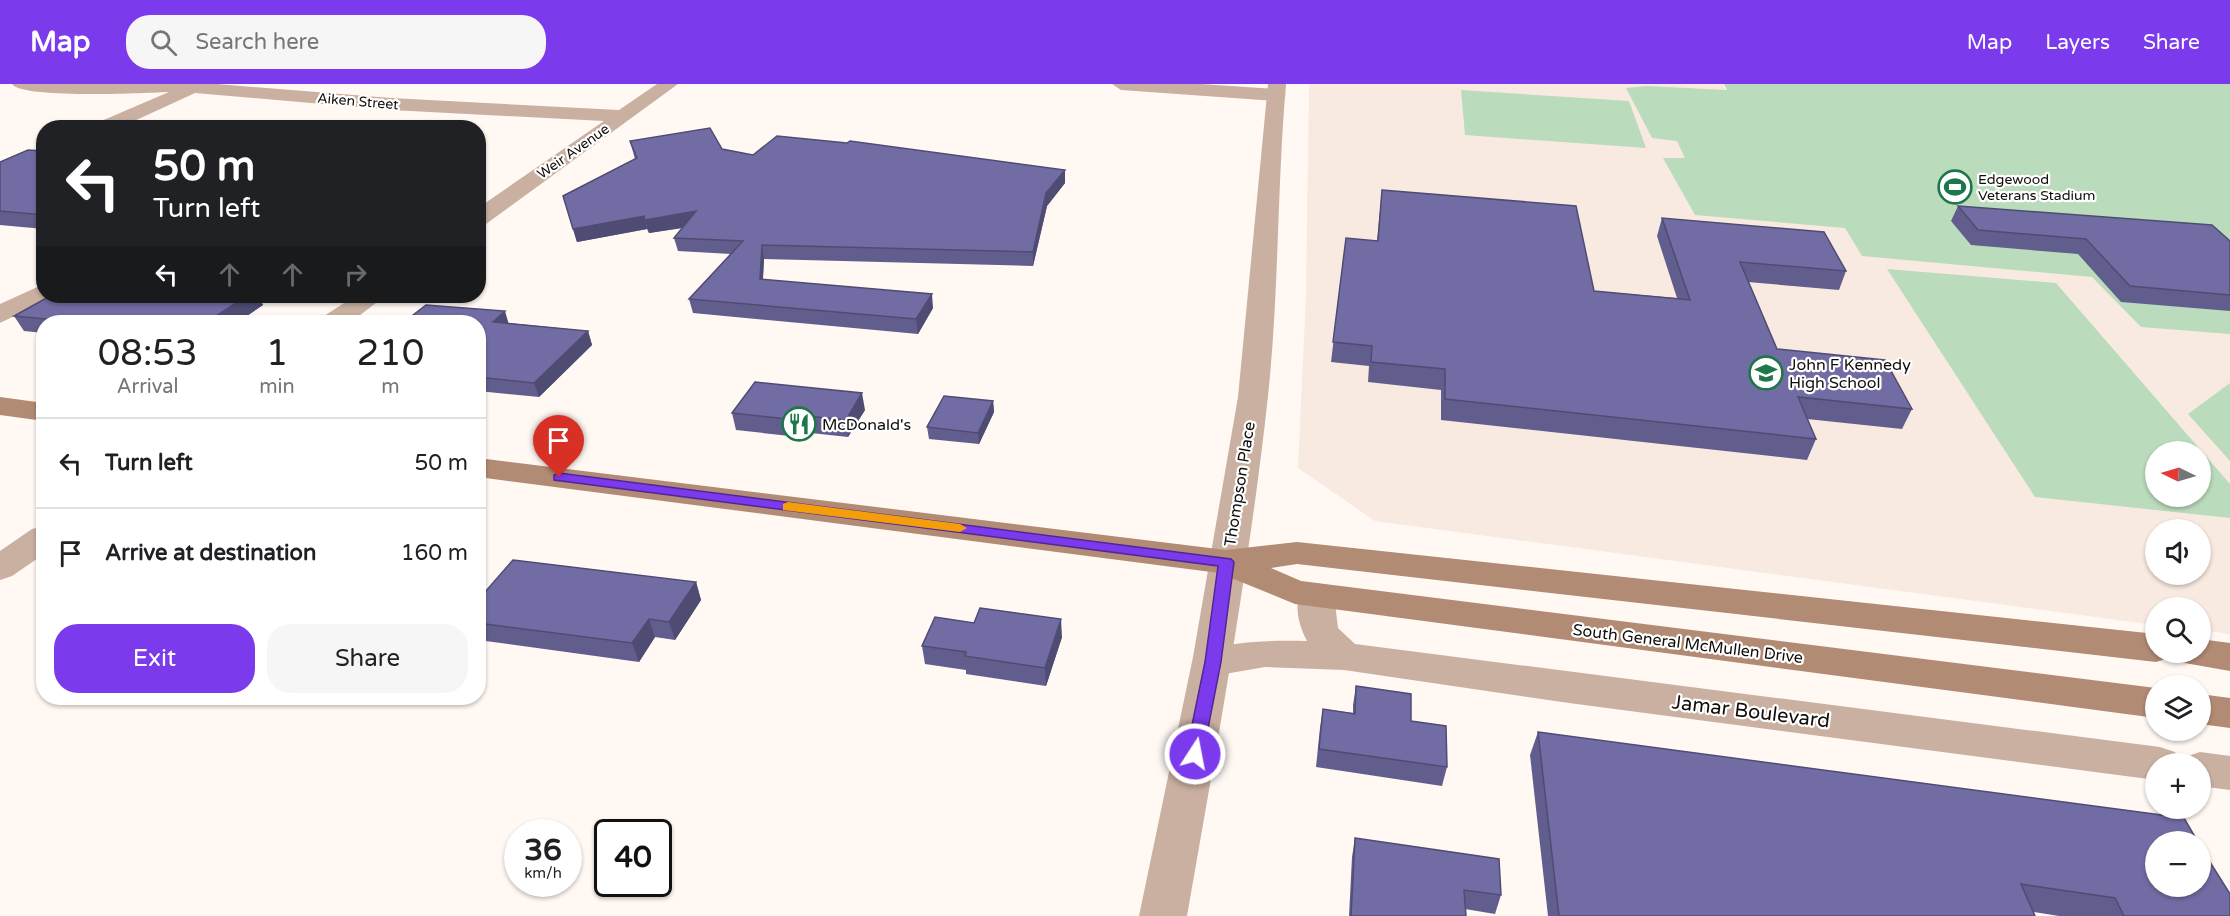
<!DOCTYPE html>
<html lang="en">
<head>
<meta charset="utf-8">
<style>
  :root { --surface:#fff; --page:#f6f6f6; --text:#202124; --muted:#757577; --line:#e0e0e0; --accent:#7c3aed }
  body { margin:0; font-family:"Varela Round",sans-serif; background:var(--page); color:var(--text); height:100vh; display:flex; flex-direction:column; font-size:22px; white-space:nowrap }
  * { box-sizing:border-box; margin:0 }
  p { font-size:20px; color:var(--muted) }
  .icon { flex:none; width:33px; height:33px; fill:none; stroke:currentColor; stroke-width:2; stroke-linecap:round; stroke-linejoin:round }
  .map { position:relative; flex:1; overflow:hidden }
  .drawer { position:absolute; left:36px; top:231px; width:450px; height:390px; display:flex; flex-direction:column; background:var(--surface); border-radius:24px; box-shadow:0 2px 4px #0004 }
  .drawer>* { flex:none }
  .banner { position:absolute; left:36px; top:36px; width:450px; height:183px; border-radius:24px; box-shadow:0 2px 4px #0004; background:#202124; color:#fff; overflow:hidden }
  .needle { width:39px; rotate:275deg }
  .controls { position:absolute; left:2145px; top:357px; display:grid; gap:12px }
  .controls a { display:grid; place-items:center; width:66px; height:66px; border-radius:50%; background:var(--surface); box-shadow:0 2px 4px #0004; font-size:30px }
  .speed { position:absolute; left:504px; top:735px; display:flex; gap:12px; font-size:30px; font-weight:700; text-align:center }
  .speed>* { display:grid; place-content:center; width:78px; height:78px; border-radius:50%; background:var(--surface); box-shadow:0 2px 4px #0004; line-height:1 }
  .speed small { font-size:15px; font-weight:400 }
  .speed .limit { border:3px solid #111; border-radius:9px; background:#fff; color:#111 }
  .pin { position:absolute; display:grid; place-items:center; width:51px; height:51px; color:#fff; margin:-62px -26px; border-radius:50% 50% 50% 0; rotate:-45deg; box-shadow:0 0 6px #0007 }
  .pin .icon { rotate:45deg }
  .me { position:absolute; width:66px; margin:-33px; rotate:11deg; stroke-linejoin:round; filter:drop-shadow(0 0 4px #0008) }
  .turn { display:flex; align-items:center; gap:21px; height:126px; padding:0 18px; font-size:27px }
  .turn .icon { width:78px; height:78px; stroke-width:2.5 }
  .turn b { display:block; font-size:42px; line-height:51px }
  .lanes { display:flex; align-items:center; height:57px; padding:0 18px; background:#0003; justify-content:center; gap:30px; direction:ltr }
  .lanes .off { opacity:.35 }
  .eta { display:flex; justify-content:space-evenly; align-items:center; height:102px; text-align:center }
  .eta b { font-size:36px; font-weight:600; line-height:42px }
  .cta { display:flex; gap:12px; margin-top:auto; padding:12px 18px }
  .cta a { flex:1; height:69px; border-radius:24px; background:var(--accent); color:#fff; font-size:24px; font-weight:600; line-height:69px; text-align:center }
  .cta a+a { background:var(--page); color:var(--text) }
  ul { padding:0; list-style:none }
  li { display:flex; align-items:center; gap:18px; height:90px; padding:0 18px; border-top:2px solid var(--line) }
  li div { flex:1 }
  li b { display:block; font-size:22px }
  li em { font-style:normal }
  header { display:flex; align-items:center; gap:36px; box-sizing:border-box; height:84px; padding:0 30px; background:var(--accent); color:#fff }
  header strong { font-size:28px }
  nav { display:flex; gap:33px; margin-inline-start:auto; font-size:21px }
  .search { width:420px; height:54px; background:var(--page); display:flex; align-items:center; gap:15px; box-sizing:border-box; padding:0 21px; border-radius:24px; color:var(--muted); font-size:22px }
  .map>svg:first-child { display:block }
  .built { fill:#f8eae0; fill-rule:evenodd }
  .green { fill:#badbbc; fill-rule:evenodd }
  .lines { fill:none; stroke-linecap:round; stroke-linejoin:round }
  .minor { fill:#cab0a0; fill-rule:evenodd }
  .tertiary { fill:#cab0a0; fill-rule:evenodd }
  .secondary { fill:#b28b74; fill-rule:evenodd }
  .wall { fill:#615e8d }
  .shaded-wall { fill:#4f4c73 }
  .building { fill:#716da4; stroke:#4f4c73; stroke-width:1.5 }
  .route { fill:#7c3aed; stroke:#51269a; stroke-width:1.5 }
  .slow { fill:#f59e0b }
  .labels { text-anchor:middle; stroke-width:4.5; stroke-linejoin:round; paint-order:stroke }
  .far-street-label { font-size:14px; fill:#100d0a; stroke:#fff }
  .far-poi-label { font-size:14px; fill:#100d0a; stroke:#fff; text-anchor:start }
  .poi-label { font-size:16px; fill:#100d0a; stroke:#fff; text-anchor:start }
  .street-label { font-size:16px; fill:#100d0a; stroke:#fff }
  .near-street-label { font-size:20px; fill:#100d0a; stroke:#fff }
</style>
</head>
<body>
<header>
<strong>Map</strong>
<div class="search"><svg class="icon" aria-label="search" viewBox="0 0 24 24"><circle cx="10" cy="10" r="6"/><path d="M15 15l6 6"/></svg>Search here</div>
<nav><a>Map</a><a>Layers</a><a>Share</a></nav>
</header>
<div class="map">
<svg width="2230" height="832" viewBox="0 0 2230 832">
  <rect width="100%" height="100%" fill="#fff8f3"/>
  <!-- built -->
  <path class="built" d="M1309,0H1723L1726,6L2230,38V550L2201,546L2200,524H2156L2155,541L1375,437L1298,384L1306,210ZM2156,368H2200V412H2156ZM2156,446H2200V490H2156Z"/>
  <!-- green -->
  <g class="green">
    <polygon points="1724,0 2230,0 2230,250 2141,243 2092,193 1862,172 1845,144 1695,131 1663,74 1685,74 1677,57 1652,54 1626,4 1646,2 1727,6"/>
    <polygon points="1461,6 1629,17 1646,64 1465,51"/>
    <path d="M1887,185L2056,199L2230,400V434L2035,413ZM2156,368H2200V412H2156Z"/>
    <polygon points="2230,299 2230,377 2188,330"/>
  </g>
  <g class="lines">
    <!-- minor -->
    <g class="minor">
      <path d="M12,0H217L391,14L619,26L657,0H678L486,140L478,142V124L604,37L391,26L195,9L119,44H97L99,38L169,8C146,9 22,15 12,0Z"/>
      <polygon points="1112,0 1201,0 1276,5 1286,11 1276,17 1121,6"/>
      <polygon points="44,200 44,212 55,212 53,213 0,239 0,220"/>
      <polygon points="355,212 385,212 351,238 321,238 324,232"/>
      <polygon points="44,442 44,470 12,492 0,496 0,467 32,445"/>
      <path d="M1316,499L1329,502L1334,511L1338,544L1355,560L2160,663L2175,668L2181,680H2156V696L1569,619L1344,586L1265,583L1213,592L1199,588L1194,578L1199,568C1235,557 1270,556 1307,557C1298,540 1293,519 1303,502Z"/>
      <polygon points="2200,668 2230,672 2230,706 2200,702 2200,680 2182,680 2185,673"/>
    </g>
    <!-- tertiary -->
    <path class="tertiary" d="M1268,0H1286C1277,104 1279,209 1268,312C1249,486 1217,660 1187,832H1139L1193,573L1238,313Z"/>
    <!-- secondary -->
    <g class="secondary">
      <polygon points="0,313 44,319 44,337 0,331"/>
      <polygon points="478,374 1226,466 1297,458 2156,550 2156,568 2172,568 2169,574 2156,578 1297,480 1271,484 1301,497 2156,604 2156,634 1295,520 1219,489 478,393"/>
      <polygon points="2200,555 2230,559 2230,587 2179,578 2174,568 2200,568"/>
      <polygon points="2200,610 2230,614 2230,644 2200,640"/>
    </g>
  </g>
  <!-- wall -->
  <g class="wall">
    <polygon points="630,57 722,65 753,71 1065,99 1047,122 1033,182 764,175 763,195 933,224 918,250 693,229 689,215 731,170 678,167 674,154 683,144 649,149 647,145 577,158 563,112 635,75"/>
    <polygon points="44,67 44,145 0,141 0,78"/>
    <polygon points="1382,106 1594,207 1677,214 1657,152 1662,134 1846,187 1839,206 1748,198 1777,265 1912,325 1902,345 1807,335 1816,355 1807,376 1441,336 1441,306 1368,298 1369,282 1331,278 1346,154 1377,157"/>
    <polygon points="1958,122 2230,157 2230,227 2121,218 2078,170 1971,161 1951,137"/>
    <polygon points="50,212 258,212 263,221 238,238 44,238 44,249 24,247 14,232"/>
    <polygon points="478,238 509,239 588,247 592,261 539,313 478,307"/>
    <polygon points="993,317 994,328 979,360 929,355 927,343"/>
    <polygon points="865,326 848,353 811,349 808,354 736,346 732,329"/>
    <polygon points="696,498 701,516 675,556 655,553 639,578 478,556 478,516"/>
    <polygon points="1062,553 1046,602 966,590 966,586 925,580 922,562"/>
    <polygon points="1356,602 1411,637 1447,683 1442,702 1316,683 1320,644 1323,625 1353,629 1353,621"/>
    <polygon points="1538,648 2230,832 2059,832 2034,828 2035,832 1548,832 1530,671"/>
    <polygon points="1355,754 1501,811 1495,830 1465,825 1466,832 1349,832 1352,773"/>
  </g>
  <!-- shaded-wall -->
  <g class="shaded-wall">
    <polygon points="1065,86 1065,99 1047,122 1033,182 1033,168 1046,109"/>
    <polygon points="696,127 699,141 649,149 645,136"/>
    <polygon points="644,132 647,145 577,158 573,145"/>
    <polygon points="762,161 764,175 762,209 760,195"/>
    <polygon points="932,210 933,224 918,250 916,235"/>
    <polygon points="247,212 258,212 263,221 238,238 207,238"/>
    <polygon points="505,227 509,241 493,238"/>
    <polygon points="588,247 592,261 539,313 534,299"/>
    <polygon points="862,309 865,326 848,353 846,336"/>
    <polygon points="993,317 994,328 979,360 978,349"/>
    <polygon points="807,332 811,349 808,354 805,337"/>
    <polygon points="696,498 701,516 675,556 669,538"/>
    <polygon points="649,535 655,553 639,578 632,559"/>
    <polygon points="1061,535 1062,553 1046,602 1045,584"/>
  </g>
  <!-- building -->
  <g class="building">
    <polygon points="710,44 722,65 753,71 777,52 847,59 850,57 1065,86 1046,109 1033,168 762,161 760,195 932,210 916,235 689,215 743,157 674,154 696,127 645,136 644,132 573,145 563,112 637,74 630,57"/>
    <polygon points="28,66 44,67 44,131 0,127 0,78"/>
    <polygon points="1382,106 1576,122 1594,207 1690,216 1662,134 1824,148 1846,187 1740,178 1777,265 1885,276 1912,325 1798,313 1816,355 1445,315 1445,285 1371,278 1372,262 1333,258 1346,154 1378,157"/>
    <polygon points="1958,122 2212,141 2230,157 2230,211 2130,202 2086,155 1978,146"/>
    <polygon points="50,212 247,212 207,238 79,238 14,232"/>
    <polygon points="426,221 505,227 493,238 588,247 534,299 478,293 478,238 404,238"/>
    <polygon points="755,298 862,309 846,336 807,332 805,337 732,329"/>
    <polygon points="944,312 993,317 978,349 927,343"/>
    <polygon points="513,476 696,498 669,538 649,535 632,559 478,539 478,516"/>
    <polygon points="980,524 1061,535 1045,584 965,572 966,568 922,562 935,533 974,539"/>
    <polygon points="1356,602 1411,610 1411,637 1446,642 1447,683 1319,665 1323,625 1355,630"/>
    <polygon points="1538,648 2184,734 2198,758 2156,758 2156,802 2200,802 2200,762 2230,810 2230,832 2124,832 2115,814 2021,800 2035,832 1559,832"/>
    <polygon points="1355,754 1499,775 1501,811 1464,806 1466,832 1351,832"/>
  </g>
  <!-- route -->
  <polygon class="route" points="559,389 1231,475 1234,478 1221,578 1203,670 1201,675 1189,675 1186,670 1205,578 1218,482 554,396 554,391"/>
  <!-- slow -->
  <polygon class="slow" points="788,418 960,440 967,444 960,448 783,426 783,420"/>
  <!-- icons -->
  <defs>
    <symbol id="stadium-ring" viewBox="-11 -11 22 22"><circle r="9.5" fill="#fff" stroke="#1e774b" stroke-width="1.5"/><path d="M0-5a6.5 5 0 1 0 0 10a6.5 5 0 1 0 0-10ZM-3.5-1.8h7v3.6h-7Z" fill="#1e774b"/></symbol>
    <symbol id="school-ring" viewBox="-11 -11 22 22"><circle r="9.5" fill="#fff" stroke="#1e774b" stroke-width="1.5"/><path d="M0-5L7-2L0 1L-7-2ZM-4 1L0 2.5L4 1V4Q0 6-4 4Z" fill="#1e774b"/></symbol>
    <symbol id="restaurant-ring" viewBox="-11 -11 22 22"><circle r="9.5" fill="#fff" stroke="#1e774b" stroke-width="1.5"/><path d="M-5-6h1v4h1v-4h1v4h1v-4h1v5L-1.5 .5V6h-2V.5L-5-1ZM5-6V6H3V1.5H1.5Q1.5-4 5-6Z" fill="#1e774b"/></symbol>
  </defs>
  <g fill-rule="evenodd">
    <use href="#stadium-ring" x="1936" y="84" width="38" height="38"/>
    <use href="#school-ring" x="1747" y="270" width="38" height="38"/>
    <use href="#restaurant-ring" x="780" y="321" width="38" height="38"/>
  </g>
  <g class="labels">
    <!-- far-street labels -->
    <g class="far-street-label">
      <text transform="translate(358 17) rotate(5)" y="5">Aiken Street</text>
      <text transform="translate(573 67) rotate(-35)" y="5">Weir Avenue</text>
    </g>
    <!-- far-poi labels -->
    <g class="far-poi-label">
      <text x="1978" y="100">Edgewood<tspan x="1978" dy="16">Veterans Stadium</tspan></text>
    </g>
    <!-- poi labels -->
    <g class="poi-label">
      <text x="1789" y="286">John F Kennedy<tspan x="1789" dy="18">High School</tspan></text>
      <text x="822" y="346">McDonald's</text>
    </g>
    <!-- street labels -->
    <g class="street-label">
      <text transform="translate(1239 400) rotate(-81)" y="6">Thompson Place</text>
      <text transform="translate(1688 559) rotate(7)" y="6">South General McMullen Drive</text>
    </g>
    <!-- near-street labels -->
    <g class="near-street-label">
      <text transform="translate(1751 627) rotate(7)" y="7">Jamar Boulevard</text>
    </g>
  </g>
</svg>
<div class="controls">
<a><svg class="needle" viewBox="-14 -14 28 28"><path d="M0-13l5 13h-10z" fill="#e53935"/><path d="M0 13l5-13h-10z" fill="#757577"/></svg></a>
<a><svg class="icon" aria-label="sound" viewBox="0 0 24 24"><path d="M4 9h4l5-4v14l-5-4H4zM17 9q2 3 0 6"/></svg></a>
<a><svg class="icon" aria-label="search" viewBox="0 0 24 24"><circle cx="10" cy="10" r="6"/><path d="M15 15l6 6"/></svg></a>
<a><svg class="icon" aria-label="layers" viewBox="0 0 24 24"><path d="M12 4l9 5-9 5-9-5zM3 14l9 5 9-5"/></svg></a>
<a>+</a>
<a>−</a>
</div>
<div class="speed"><div>36<small>km/h</small></div><div class="limit">40</div></div>
<div class="pin" style="left:559px;top:393px;background:#d93025"><svg class="icon" aria-label="arrive" viewBox="0 0 24 24"><path d="M6 21V4h12l-3 4 3 4H6"/></svg></div>
<svg class="me" style="left:1195px;top:670px" viewBox="-20 -20 40 40"><circle r="17" fill="#7c3aed" stroke="#fff" stroke-width="3"/><path d="M0-11L8 9 0 5-8 9z" fill="#fff"/></svg>
<div class="banner">
<div class="turn"><svg class="icon" aria-label="left" viewBox="0 0 24 24"><path d="M17 20v-9H6M10 6l-5 5 5 5"/></svg><div><b>50 m</b>Turn left</div></div>
<div class="lanes"><svg class="icon" aria-label="left" viewBox="0 0 24 24"><path d="M17 20v-9H6M10 6l-5 5 5 5"/></svg><svg class="icon off" aria-label="ahead" viewBox="0 0 24 24"><path d="M12 20V5M6 11l6-6 6 6"/></svg><svg class="icon off" aria-label="ahead" viewBox="0 0 24 24"><path d="M12 20V5M6 11l6-6 6 6"/></svg><svg class="icon off" aria-label="right" viewBox="0 0 24 24"><path d="M7 20v-9h11M14 6l5 5-5 5"/></svg></div>
</div>
<section class="drawer">
<div class="eta">
<div><b>08:53</b><p>Arrival</p></div>
<div><b>1</b><p>min</p></div>
<div><b>210</b><p>m</p></div>
</div>
<ul>
<li><svg class="icon" aria-label="left" viewBox="0 0 24 24"><path d="M17 20v-9H6M10 6l-5 5 5 5"/></svg><div><b>Turn left</b></div><em>50 m</em></li>
<li><svg class="icon" aria-label="arrive" viewBox="0 0 24 24"><path d="M6 21V4h12l-3 4 3 4H6"/></svg><div><b>Arrive at destination</b></div><em>160 m</em></li>
</ul>
<div class="cta"><a>Exit</a><a>Share</a></div>
</section>
</div>
</body>
</html>
